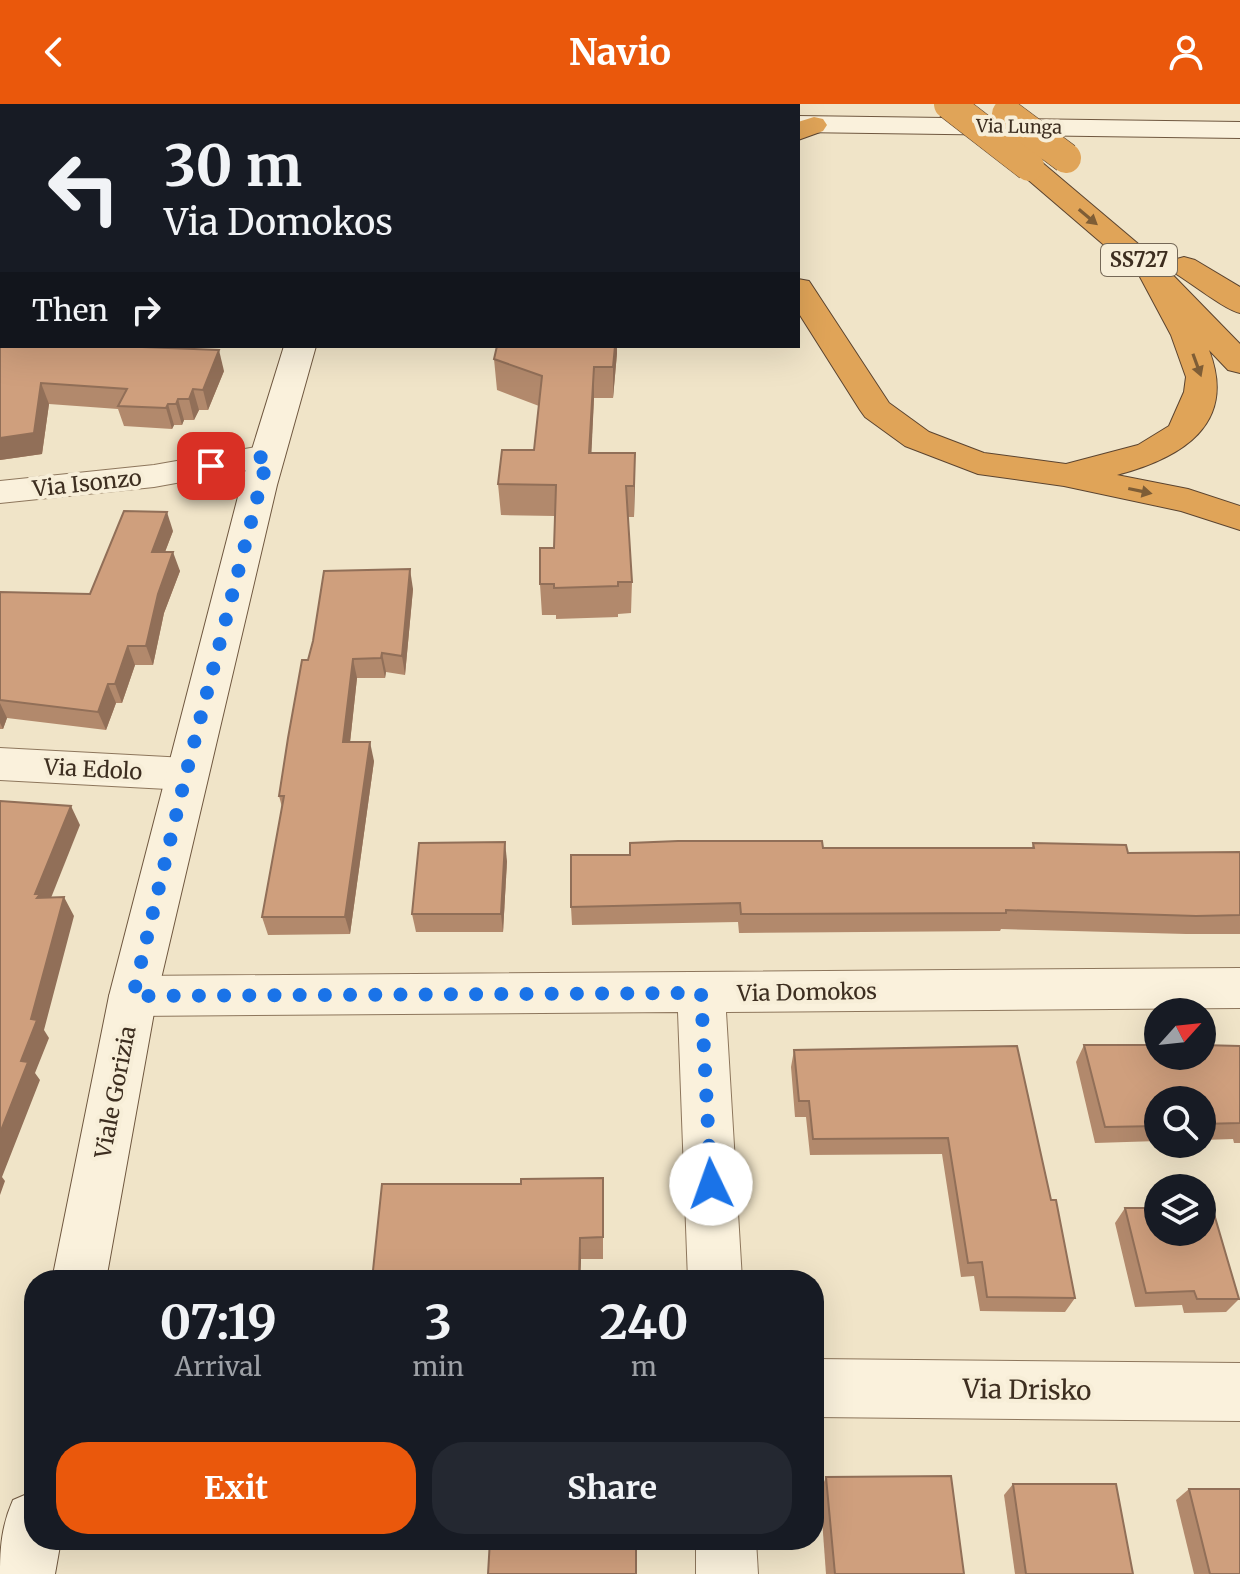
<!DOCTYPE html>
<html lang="en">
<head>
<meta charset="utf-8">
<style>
  :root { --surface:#171b24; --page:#242831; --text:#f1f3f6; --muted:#9ea1a6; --accent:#ea580c }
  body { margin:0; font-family:Merriweather,serif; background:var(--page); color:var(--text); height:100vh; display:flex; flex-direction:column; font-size:30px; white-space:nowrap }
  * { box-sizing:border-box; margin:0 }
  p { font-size:26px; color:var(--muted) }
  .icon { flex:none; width:44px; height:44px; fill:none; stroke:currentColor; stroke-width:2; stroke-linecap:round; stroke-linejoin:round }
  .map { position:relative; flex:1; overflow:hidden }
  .panel { position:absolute; left:24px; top:1166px; width:800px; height:280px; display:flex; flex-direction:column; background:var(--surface); border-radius:32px; box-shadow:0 8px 32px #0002 }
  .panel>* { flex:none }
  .top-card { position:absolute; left:0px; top:0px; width:800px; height:244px; box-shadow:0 8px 32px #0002; background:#171b24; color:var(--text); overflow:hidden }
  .needle { width:52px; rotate:63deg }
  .controls { position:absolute; left:1144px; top:894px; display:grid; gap:16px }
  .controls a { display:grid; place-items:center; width:72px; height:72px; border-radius:50%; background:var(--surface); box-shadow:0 8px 32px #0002; font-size:40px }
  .pin { position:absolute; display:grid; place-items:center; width:68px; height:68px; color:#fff; margin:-34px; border-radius:16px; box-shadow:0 4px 12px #0006 }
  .me { position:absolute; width:88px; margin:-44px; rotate:357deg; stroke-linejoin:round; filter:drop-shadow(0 0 6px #0008) }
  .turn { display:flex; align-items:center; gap:28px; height:168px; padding:0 32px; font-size:36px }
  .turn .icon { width:104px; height:104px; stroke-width:2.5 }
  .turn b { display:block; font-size:56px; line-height:68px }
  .then { display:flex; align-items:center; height:76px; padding:0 32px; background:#0003; gap:16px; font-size:30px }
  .eta { display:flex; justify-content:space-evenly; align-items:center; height:136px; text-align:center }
  .eta b { font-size:48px; font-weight:700; line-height:56px }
  .action { display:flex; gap:16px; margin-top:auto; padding:16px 32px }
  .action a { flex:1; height:92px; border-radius:32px; background:var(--accent); color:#fff; font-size:32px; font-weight:700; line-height:92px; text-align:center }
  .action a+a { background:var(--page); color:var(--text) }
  header { display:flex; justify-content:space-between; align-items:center; height:104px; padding:0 32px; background:var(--accent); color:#fff; font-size:36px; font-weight:700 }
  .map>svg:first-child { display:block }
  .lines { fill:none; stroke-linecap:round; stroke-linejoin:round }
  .street-casing { stroke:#8d765c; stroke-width:2 }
  .secondary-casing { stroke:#6f573f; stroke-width:2 }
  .highway-casing { stroke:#5b4430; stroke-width:2 }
  .street { fill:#faf1dc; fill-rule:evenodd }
  .secondary { fill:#faf1dc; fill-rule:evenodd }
  .highway { fill:#e0a458; fill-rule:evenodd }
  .highway-bridge-casing { stroke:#5b4430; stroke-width:31; stroke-linecap:butt }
  .highway-bridge { stroke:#e0a458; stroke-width:30 }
  .wall { fill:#b2896c }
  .shaded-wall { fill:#916f58 }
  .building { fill:#cf9f7d; stroke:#916f58; stroke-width:2 }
  .oneway { fill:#7e5d36 }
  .route { stroke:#1a73e8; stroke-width:14; stroke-dasharray:0 25.2 }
  .labels { text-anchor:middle; stroke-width:8; stroke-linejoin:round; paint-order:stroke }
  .far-street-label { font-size:18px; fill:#3d2e20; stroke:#f7eed8 }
  .shield { fill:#f7eed8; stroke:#756857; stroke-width:2 }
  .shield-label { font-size:20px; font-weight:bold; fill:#3d2e20 }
  .street-label { font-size:22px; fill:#3d2e20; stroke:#f7eed8 }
  .near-street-label { font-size:26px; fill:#3d2e20; stroke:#f7eed8 }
</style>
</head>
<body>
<header><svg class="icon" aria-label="back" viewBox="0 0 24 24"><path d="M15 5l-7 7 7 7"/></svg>Navio<svg class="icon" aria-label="person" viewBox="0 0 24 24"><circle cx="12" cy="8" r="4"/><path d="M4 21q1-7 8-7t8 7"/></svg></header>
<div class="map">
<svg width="1240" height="1470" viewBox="0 0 1240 1470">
  <rect width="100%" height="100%" fill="#f0e4c8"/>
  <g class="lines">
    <defs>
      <g id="street">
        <polygon points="268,341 280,344 285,352 280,360 154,383 0,399 0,377 154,361"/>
        <polygon points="0,644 186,654 201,659 207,670 201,681 186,686 0,676"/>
        <polygon points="1240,864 1240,904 726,908 742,1176 688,1176 678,908 133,912 116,906 109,892 116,878 133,872"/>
        <polygon points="814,1255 1240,1259 1240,1317 814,1313"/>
        <polygon points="696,1436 756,1436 758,1470 696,1470"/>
      </g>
      <g id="secondary">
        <polygon points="798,12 1240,18 1240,34 798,28"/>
        <polygon points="284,242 316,242 277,381 157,892 106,1176 52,1176 109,892 241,381"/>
        <path d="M34,1387V1436H61L55,1470H0C0,1442 2,1421 13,1396Z"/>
      </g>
      <g id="highway">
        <polygon points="814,13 823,15 827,21 823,27 798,36 798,18"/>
        <path d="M1029,54L1039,56L1162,160L1240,240V269L1228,266L1209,246C1238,321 1181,354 1117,371L1188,385L1240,402V426L1181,407L1064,382L978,370L905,342L865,313L860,306L798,208V175L809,177L889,299L929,328L984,349L1066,360L1138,341L1169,322L1184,288L1186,273L1171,231L1139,171L1019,68L1015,62L1019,56Z"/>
        <path d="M1184,153L1195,156L1240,183V209C1225,206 1190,178 1173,168L1169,162L1173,156Z"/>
      </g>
    </defs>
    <!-- street casing -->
    <use href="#street" class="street-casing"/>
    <!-- secondary casing -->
    <use href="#secondary" class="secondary-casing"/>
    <!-- highway casing -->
    <use href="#highway" class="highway-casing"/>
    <!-- street -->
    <use href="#street" class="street"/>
    <!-- secondary -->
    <use href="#secondary" class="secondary"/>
    <!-- highway -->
    <use href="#highway" class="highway"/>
    <defs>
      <g id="highway-bridge">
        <polyline points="949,0 1029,62"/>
        <polyline points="1007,10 1066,54"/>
      </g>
    </defs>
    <!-- highway-bridge casing -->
    <use href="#highway-bridge" class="highway-bridge-casing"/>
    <!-- highway-bridge -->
    <use href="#highway-bridge" class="highway-bridge"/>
  </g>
  <!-- wall -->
  <g class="wall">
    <polygon points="0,151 2,242 224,267 208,306 199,306 194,316 184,316 182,321 174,321 172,325 124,322 118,305 49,300 42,350 0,356"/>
    <polygon points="617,249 613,294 594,294 591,349 635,349 634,413 628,413 632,478 631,509 618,510 618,513 556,515 556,511 542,511 540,480 554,444 555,412 501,411 498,380 534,346 539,302 497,286 494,255"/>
    <polygon points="173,427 165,448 180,467 164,509 153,561 135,561 122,599 116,599 106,626 7,614 3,625 0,625 0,488 90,490"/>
    <polygon points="413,485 405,571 386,568 385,574 357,574 350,638 374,657 350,830 268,831 262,813 282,703 279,692 308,556"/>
    <polygon points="1033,739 1128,749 1240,748 1240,830 1186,830 1001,825 1000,827 739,829 738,818 572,821 571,803 823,744 1032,744"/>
    <polygon points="507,757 503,828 416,828 412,810"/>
    <polygon points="1084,941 1240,942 1240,1039 1234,1039 1233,1035 1202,1036 1202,996 1158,996 1158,1037 1095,1039 1076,958"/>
    <polygon points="1017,942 1051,1096 1075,1194 1065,1208 980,1207 974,1172 961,1173 942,1050 810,1051 806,1013 795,1013 791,963 794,946"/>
    <polygon points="603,1074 603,1155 581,1155 580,1176 372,1176 521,1080"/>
    <polygon points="1125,1104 1239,1195 1226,1208 1184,1209 1182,1201 1135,1203 1115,1119"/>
    <polygon points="826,1373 964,1470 826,1470 820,1388"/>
    <polygon points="1013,1380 1133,1470 1015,1470 1004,1391"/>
    <polygon points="1189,1385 1240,1470 1194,1470 1176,1396"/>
  </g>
  <!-- shaded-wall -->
  <g class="shaded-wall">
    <polygon points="615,242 617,242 617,249 613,294 613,263"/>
    <polygon points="219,246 224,267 208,306 203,286"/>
    <polygon points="594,263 594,294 590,380 589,349"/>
    <polygon points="41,279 49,300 42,350 0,356 0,334"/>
    <polygon points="193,285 199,306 194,316 189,295"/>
    <polygon points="178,295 184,316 182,321 176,300"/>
    <polygon points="168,300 174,321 172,325 166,304"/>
    <polygon points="635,349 635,380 634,413 634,382"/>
    <polygon points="167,408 173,427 158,466 152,448"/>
    <polygon points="173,448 180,467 164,509 153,561 146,542 158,490"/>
    <polygon points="410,465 413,485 405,571 402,552"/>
    <polygon points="128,542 135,561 122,599 115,580"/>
    <polygon points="382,549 386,568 385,574 381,554"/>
    <polygon points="353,555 357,574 348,657 343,638"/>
    <polygon points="108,580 116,599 106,626 98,608"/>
    <polygon points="0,599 7,614 3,625 0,619"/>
    <polygon points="370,638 374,657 350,830 345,813"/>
    <polygon points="71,702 80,721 47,804 35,790"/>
    <polygon points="505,738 507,757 503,828 501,810"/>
    <polygon points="64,793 74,812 44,926 49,934 35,969 40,976 2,1073 5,1077 0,1091 0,1029 21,957 31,915"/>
    <polygon points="580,1134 581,1155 580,1176 579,1176"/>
  </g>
  <!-- building -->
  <g class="building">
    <polygon points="20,0 302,0 301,2 19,2"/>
    <polygon points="2,149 2,242 117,242 219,246 203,286 193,285 189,295 178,295 176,300 168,300 166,304 118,302 127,285 41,279 34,329 0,334 0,151"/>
    <polygon points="497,242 615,242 613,263 594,263 589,349 635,349 634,382 626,382 632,478 618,478 618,482 554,484 554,480 540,480 540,444 554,444 556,381 498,380 502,346 534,346 542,272 494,255"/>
    <polygon points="124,407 167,408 152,448 173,448 158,490 146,542 128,542 115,580 108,580 98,608 0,596 0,488 90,490"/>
    <polygon points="410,465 402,552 382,549 381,554 353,555 343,638 370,638 345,813 262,813 284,692 279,692 288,634 302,556 308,556 313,537 324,467"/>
    <polygon points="0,697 71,702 35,790 40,790 37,794 64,793 31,915 37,916 21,957 28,958 0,1029"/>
    <polygon points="678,737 822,737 823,744 1034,744 1033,739 1126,741 1128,749 1240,748 1240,811 1196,812 1006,806 1006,809 741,810 740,799 571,803 571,751 630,751 630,739"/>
    <polygon points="505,738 501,810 412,810 419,739"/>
    <polygon points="1084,941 1158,941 1158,952 1202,952 1202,941 1240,942 1240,1019 1202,1020 1202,996 1158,996 1158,1022 1105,1023"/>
    <polygon points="1017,942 1051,1096 1056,1096 1075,1194 987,1193 982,1158 968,1159 948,1034 813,1035 809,997 799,997 794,946"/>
    <polygon points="603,1074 603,1133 580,1134 579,1176 372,1176 382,1080 521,1080 521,1075"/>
    <polygon points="1202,1103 1212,1103 1239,1195 1197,1195 1194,1187 1146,1189 1125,1104 1158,1104 1158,1128 1202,1128"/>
    <polygon points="951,1372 964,1470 835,1470 826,1373"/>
    <polygon points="1013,1380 1116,1380 1133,1470 1026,1470"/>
    <polygon points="1189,1385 1240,1385 1240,1470 1210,1470"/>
    <polygon points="490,1436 636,1436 636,1470 488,1470"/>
  </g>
  <!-- one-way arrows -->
  <defs><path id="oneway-solid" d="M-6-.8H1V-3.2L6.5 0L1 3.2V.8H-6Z" transform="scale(2)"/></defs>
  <g class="oneway">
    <use href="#oneway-solid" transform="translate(1088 113) rotate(40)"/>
    <use href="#oneway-solid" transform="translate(1197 261) rotate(70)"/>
    <use href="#oneway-solid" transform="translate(1140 387) rotate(12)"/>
  </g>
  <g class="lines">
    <!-- route -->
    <polyline class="route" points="211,362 268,352 186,670 133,892 701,889 711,1080"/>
  </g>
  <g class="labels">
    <!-- far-street labels -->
    <g class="far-street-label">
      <text transform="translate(1019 23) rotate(1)" y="6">Via Lunga</text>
    </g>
    <!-- shield labels -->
    <rect class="shield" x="1101" y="140" width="76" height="32" rx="6"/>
    <g class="shield-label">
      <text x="1139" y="163">SS727</text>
    </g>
    <!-- street labels -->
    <g class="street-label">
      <text transform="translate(87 379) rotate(-6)" y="8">Via Isonzo</text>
      <text transform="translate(93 665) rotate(3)" y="8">Via Edolo</text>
      <text transform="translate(807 888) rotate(-1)" y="8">Via Domokos</text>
      <text transform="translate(115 988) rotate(-79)" y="8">Viale Gorizia</text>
    </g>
    <!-- near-street labels -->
    <g class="near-street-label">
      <text transform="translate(1027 1286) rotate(1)" y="9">Via Drisko</text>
    </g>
  </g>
</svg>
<div class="controls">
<a><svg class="needle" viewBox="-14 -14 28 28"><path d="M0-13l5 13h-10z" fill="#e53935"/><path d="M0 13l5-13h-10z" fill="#9ea1a6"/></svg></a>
<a><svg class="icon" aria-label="search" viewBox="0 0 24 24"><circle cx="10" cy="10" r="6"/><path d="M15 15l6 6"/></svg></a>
<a><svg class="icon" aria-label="layers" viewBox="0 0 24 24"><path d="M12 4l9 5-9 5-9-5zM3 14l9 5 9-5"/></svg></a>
</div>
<div class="pin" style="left:211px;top:362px;background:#d93025"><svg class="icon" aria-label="arrive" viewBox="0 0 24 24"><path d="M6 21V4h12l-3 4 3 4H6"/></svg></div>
<svg class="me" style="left:711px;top:1080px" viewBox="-20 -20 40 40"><circle r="19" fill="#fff"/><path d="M0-13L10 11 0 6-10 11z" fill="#1a73e8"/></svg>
<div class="top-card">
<div class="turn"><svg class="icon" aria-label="left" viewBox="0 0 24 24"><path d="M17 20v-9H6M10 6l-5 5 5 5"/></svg><div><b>30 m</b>Via Domokos</div></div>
<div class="then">Then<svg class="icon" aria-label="right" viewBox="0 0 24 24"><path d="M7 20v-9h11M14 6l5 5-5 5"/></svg></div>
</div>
<section class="panel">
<div class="eta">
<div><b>07:19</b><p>Arrival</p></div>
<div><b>3</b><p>min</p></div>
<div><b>240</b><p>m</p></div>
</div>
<div class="action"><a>Exit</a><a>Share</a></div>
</section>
</div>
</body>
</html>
